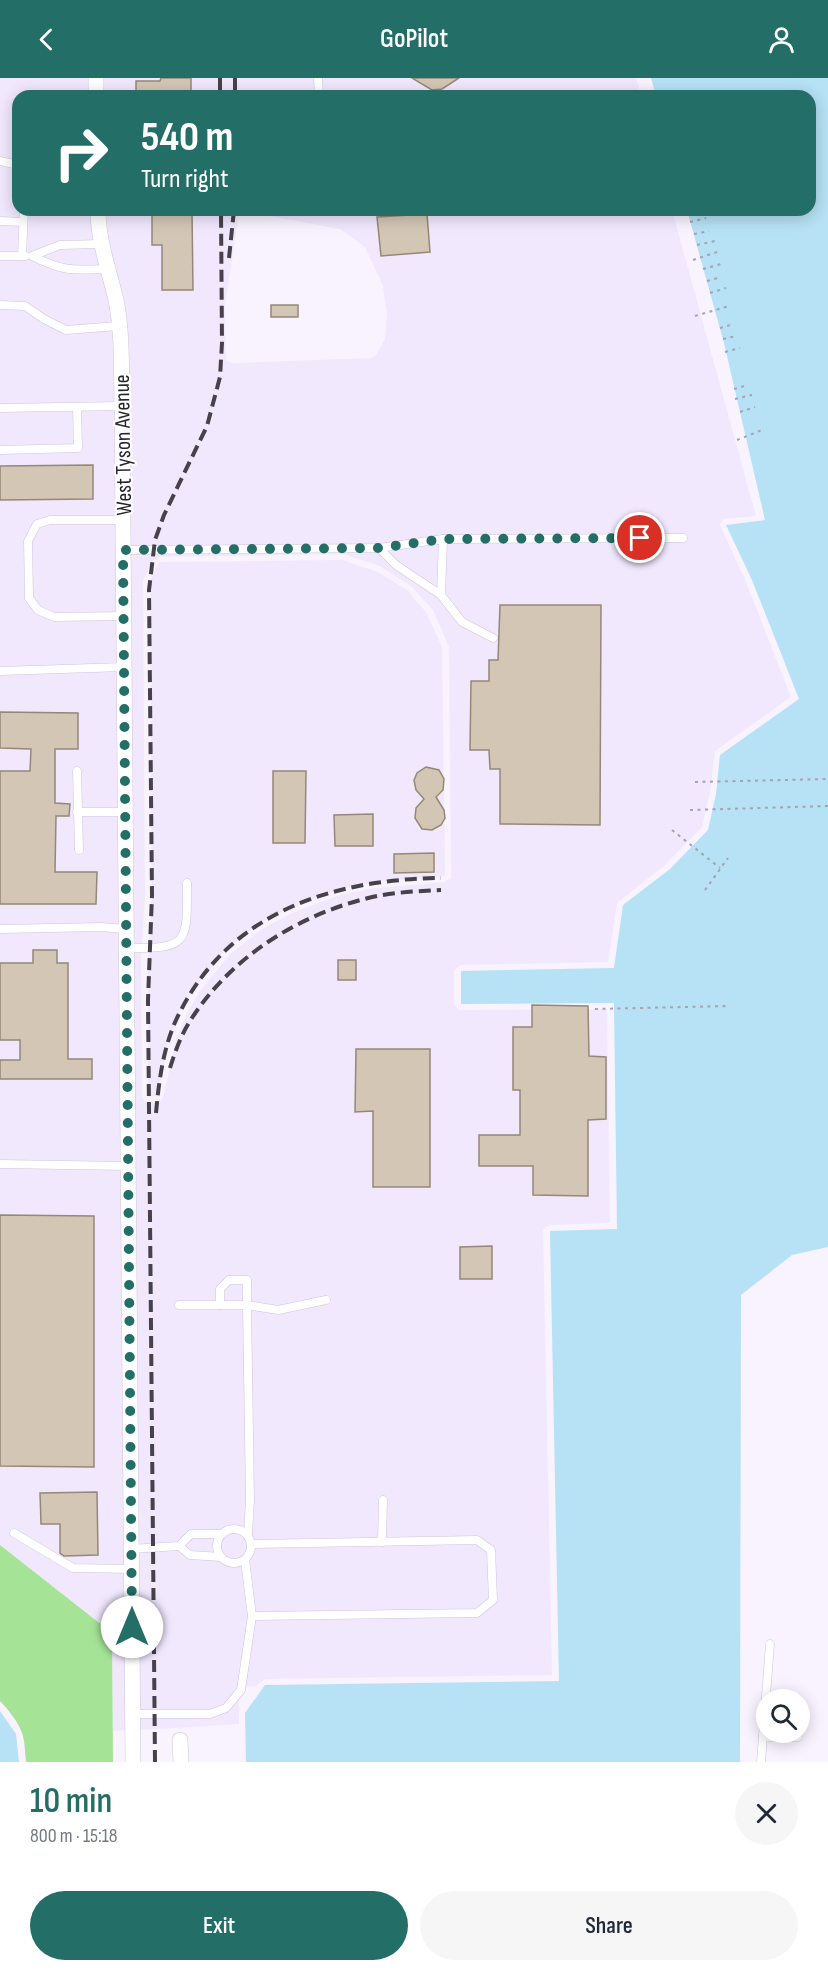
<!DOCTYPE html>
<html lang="en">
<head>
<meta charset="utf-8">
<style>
  :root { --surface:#fff; --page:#f6f6f7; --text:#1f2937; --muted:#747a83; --accent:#246e68 }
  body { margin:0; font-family:"Sofia Sans Condensed",sans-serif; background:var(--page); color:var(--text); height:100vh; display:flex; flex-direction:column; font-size:22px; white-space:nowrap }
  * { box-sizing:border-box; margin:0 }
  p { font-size:20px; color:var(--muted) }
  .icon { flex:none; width:33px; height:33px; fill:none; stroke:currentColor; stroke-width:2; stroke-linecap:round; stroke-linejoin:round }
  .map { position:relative; height:1684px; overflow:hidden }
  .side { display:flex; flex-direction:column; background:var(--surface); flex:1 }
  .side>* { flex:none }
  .top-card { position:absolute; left:12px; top:12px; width:804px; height:126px; border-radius:18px; box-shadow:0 3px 15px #0003; background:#246e68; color:#fff; overflow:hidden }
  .fabs { position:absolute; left:756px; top:1611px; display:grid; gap:12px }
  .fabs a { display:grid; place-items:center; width:54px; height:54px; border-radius:50%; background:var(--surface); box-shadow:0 3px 15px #0003; font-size:30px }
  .pin { position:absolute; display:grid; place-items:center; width:51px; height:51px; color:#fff; margin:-26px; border:3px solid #fff; border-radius:50%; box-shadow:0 2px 6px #0007 }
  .me { position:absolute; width:66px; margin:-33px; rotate:0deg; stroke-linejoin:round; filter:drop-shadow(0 0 4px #0008) }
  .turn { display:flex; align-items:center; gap:21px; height:126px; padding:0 30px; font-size:27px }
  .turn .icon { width:78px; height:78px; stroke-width:2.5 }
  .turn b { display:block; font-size:42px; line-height:51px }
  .round { display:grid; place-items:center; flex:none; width:63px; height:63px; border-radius:32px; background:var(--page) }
  .summary { display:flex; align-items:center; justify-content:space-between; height:102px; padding:0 30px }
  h1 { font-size:36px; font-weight:600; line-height:45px; color:var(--accent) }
  .button { display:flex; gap:12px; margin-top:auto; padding:12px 30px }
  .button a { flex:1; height:69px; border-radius:36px; background:var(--accent); color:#fff; font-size:24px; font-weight:600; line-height:69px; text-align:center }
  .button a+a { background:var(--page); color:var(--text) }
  header { display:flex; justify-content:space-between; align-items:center; height:78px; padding:0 30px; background:var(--accent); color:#fff; font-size:27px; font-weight:600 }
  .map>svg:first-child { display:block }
  .built { fill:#f1e8fe; fill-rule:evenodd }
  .green { fill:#a5e397 }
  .water { fill:#b7e1f5 }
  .building { fill:#d3c6b5; stroke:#948878; stroke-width:1.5 }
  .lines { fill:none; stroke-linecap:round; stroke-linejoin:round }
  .service-casing { stroke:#cdc6d9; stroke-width:9 }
  .minor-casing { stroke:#cdc6d9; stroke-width:16 }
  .path { stroke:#a6a3ad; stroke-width:2; stroke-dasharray:3 4.5; stroke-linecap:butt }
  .service { stroke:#fff; stroke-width:8 }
  .minor { stroke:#fff; stroke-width:15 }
  .rail { stroke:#45424a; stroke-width:4; stroke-dasharray:12 6; stroke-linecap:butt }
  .route { stroke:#246e68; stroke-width:10; stroke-dasharray:0 18 }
  .labels { text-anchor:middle; stroke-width:4.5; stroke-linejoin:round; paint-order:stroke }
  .street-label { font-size:22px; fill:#27252c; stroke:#fff }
</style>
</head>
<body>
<header><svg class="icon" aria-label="back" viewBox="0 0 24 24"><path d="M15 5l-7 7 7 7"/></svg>GoPilot<svg class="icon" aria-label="person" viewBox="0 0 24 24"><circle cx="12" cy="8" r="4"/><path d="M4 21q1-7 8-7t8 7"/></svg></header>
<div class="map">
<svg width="828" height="1684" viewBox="0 0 828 1684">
  <rect width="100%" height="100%" fill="#f8f3ff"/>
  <!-- built -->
  <g class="built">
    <path d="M0,0H636L641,18H18V132H672L756,438L723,441L720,447L746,504L791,619L715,673L710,715L702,749L665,787L617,825L608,884L461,887L454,892V926L458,932L607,931L610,1145L550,1147L544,1150L543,1153L552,1597L265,1601L256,1608L239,1609V1646L140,1652L130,321L114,322L125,1652L113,1653L112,1555L0,1467ZM242,133L340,151L365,169L383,208L387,236L385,261L376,277L370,280L232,285L226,282L225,227L239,136ZM342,476L380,488L412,509L433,532L449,569L451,800L445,804L376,810L342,816L292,835L262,851L230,876L199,914L186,937L175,966L163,1020L160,1023L145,1024L142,1019L141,884L145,817L143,503L153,482L159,479Z"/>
    <polygon points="342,482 378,494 407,512 426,534 442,569 445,798 375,804 340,811 289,830 259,846 225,872 194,911 179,935 168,964 158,1018 148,1019 148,884 152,817 150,503 159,484"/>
  </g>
  <!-- green -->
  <path class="green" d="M0,1467L112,1555L113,1684H26C25,1675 25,1663 22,1655C19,1645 7,1630 0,1623Z"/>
  <!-- water -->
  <g class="water">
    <polygon points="651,0 828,0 828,1169 792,1177 741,1217 740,1684 246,1684 245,1635 265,1607 559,1603 550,1153 617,1151 614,925 461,926 461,893 614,890 623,827 670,791 708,752 716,716 720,677 799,621 752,502 726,447 765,442 724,265 687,132 810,132 810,18 656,18"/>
    <polygon points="0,1633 16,1656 19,1684 0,1684"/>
  </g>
  <!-- building -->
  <g class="building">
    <polygon points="161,0 191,0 191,18 136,18 136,3 160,3"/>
    <polygon points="412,0 459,0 442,11 432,12"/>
    <polygon points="152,132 192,132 193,212 162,212 162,167 152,167"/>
    <polygon points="427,136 430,174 381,178 377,139"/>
    <rect x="271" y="227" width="27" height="12"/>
    <polygon points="93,387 93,421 0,422 0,388"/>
    <polygon points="500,527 601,527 600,747 500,746 500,691 490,691 489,672 470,672 471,603 489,603 489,582 498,582"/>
    <polygon points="0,634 78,635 78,671 55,671 55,725 70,726 69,738 56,738 55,794 97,794 96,826 0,826 0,693 30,693 31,671 0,670"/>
    <polygon points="426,689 439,692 444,701 443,712 436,719 444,732 445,740 441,747 432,752 422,751 415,740 416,730 424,721 416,712 414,702 417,695"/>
    <polygon points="273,693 306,693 305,765 273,765"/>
    <polygon points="373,736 373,768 335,768 334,737"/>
    <polygon points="434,775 434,794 394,795 394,776"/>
    <polygon points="33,872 57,872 57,885 68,885 68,981 92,981 92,1001 0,1001 0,982 20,982 20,962 0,962 0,885 33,885"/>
    <rect x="338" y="882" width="18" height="20"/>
    <polygon points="532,927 588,928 589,978 606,979 606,1041 588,1042 588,1118 533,1117 533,1088 479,1088 479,1057 520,1057 520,1012 513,1012 513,949 532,949"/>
    <polygon points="356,971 430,971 430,1109 373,1109 373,1033 355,1034"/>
    <polygon points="0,1137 94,1138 94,1389 0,1388"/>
    <polygon points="492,1168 492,1201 460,1201 460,1169"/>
    <polygon points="97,1414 98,1477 64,1478 60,1475 60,1446 41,1446 40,1415"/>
  </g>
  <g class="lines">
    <defs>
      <g id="service">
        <polyline points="318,0 319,18"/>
        <polyline points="0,83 18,87"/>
        <polyline points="0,143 23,144"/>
        <path d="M101,166L60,167L32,178C64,194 73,192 107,191"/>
        <polyline points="0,178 25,178"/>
        <polyline points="22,178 24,132"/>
        <polyline points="0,227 25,228 44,241 66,252 118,248"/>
        <polyline points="0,330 122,328"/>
        <polyline points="0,372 78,370 77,329"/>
        <polyline points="123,442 50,442 37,446 28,463 29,520 38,532 54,539 124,538"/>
        <polyline points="379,470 443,461 683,460"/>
        <polyline points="124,472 379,470 396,487 441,517 462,544 493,560"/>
        <polyline points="441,517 443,461"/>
        <polyline points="0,593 124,589"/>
        <polyline points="77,693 79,772"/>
        <polyline points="77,734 125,734"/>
        <polyline points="0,851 101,849 126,851"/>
        <path d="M126,870C190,871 187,865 187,805"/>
        <polyline points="0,1086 128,1088"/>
        <polyline points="179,1227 247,1227 250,1422 248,1456"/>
        <polyline points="220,1227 220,1211 229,1202 247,1202 247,1227 278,1232 326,1222"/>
        <circle cx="234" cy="1468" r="17"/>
        <polyline points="14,1455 73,1490 131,1491"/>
        <polyline points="382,1464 383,1422"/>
        <polyline points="179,1468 190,1477 221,1479"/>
        <polyline points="131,1471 179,1468 191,1456 222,1456"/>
        <polyline points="245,1482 252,1538"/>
        <polyline points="132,1636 210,1636 226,1630 241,1612 252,1538 477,1535 493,1522 491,1472 477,1462 252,1466"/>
        <polyline points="763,1659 798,1659"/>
        <polyline points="761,1684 770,1566"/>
      </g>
      <g id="minor">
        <polyline points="96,18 96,0"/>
        <path d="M98,132C98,163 109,192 116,222C123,257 121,294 122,328L133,1684"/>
        <polyline points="180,1662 181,1684"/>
      </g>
    </defs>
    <!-- service casing -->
    <use href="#service" class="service-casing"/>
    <!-- minor casing -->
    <use href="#minor" class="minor-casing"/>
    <!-- path -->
    <g class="path">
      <polyline points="687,132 688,132"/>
      <polyline points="690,144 706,140"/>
      <polyline points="694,156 709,153"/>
      <polyline points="697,167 715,163"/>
      <polyline points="693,182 717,174"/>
      <polyline points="703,191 721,186"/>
      <polyline points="707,203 721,199"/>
      <polyline points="710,215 726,210"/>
      <polyline points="695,238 729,228"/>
      <polyline points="720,250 734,246"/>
      <polyline points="723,261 736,258"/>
      <polyline points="725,274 740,270"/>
      <polyline points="734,311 748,307"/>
      <polyline points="735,321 752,317"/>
      <polyline points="740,334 755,329"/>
      <polyline points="737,362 762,352"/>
      <polyline points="695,704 828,701"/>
      <polyline points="690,732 828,728"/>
      <polyline points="672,752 720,790"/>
      <polyline points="705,812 728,780"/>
      <polyline points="595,931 729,928"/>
    </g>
    <!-- service -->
    <use href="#service" class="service"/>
    <!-- minor -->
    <use href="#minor" class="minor"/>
    <!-- rail -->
    <g class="rail">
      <polyline points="220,0 220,18"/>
      <polyline points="235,0 235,18"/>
      <polyline points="229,180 234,132"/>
      <path d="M170,990C175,974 181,957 190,943C231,878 302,834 377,818C398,814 420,813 441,812"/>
      <path d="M156,1035C159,1001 164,964 180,934C231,833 335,801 441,800"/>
      <polyline points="155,1684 148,922 152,817 149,512 155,462 164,437 207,348 220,299 222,265 221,132"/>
    </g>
  </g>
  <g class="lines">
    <!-- route -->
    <polyline class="route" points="132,1549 123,472 379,470 443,461 640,460"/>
  </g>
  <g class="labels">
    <!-- street labels -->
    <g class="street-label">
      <text transform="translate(122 367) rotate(-91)" y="8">West Tyson Avenue</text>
    </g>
  </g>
</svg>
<div class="fabs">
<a><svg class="icon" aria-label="search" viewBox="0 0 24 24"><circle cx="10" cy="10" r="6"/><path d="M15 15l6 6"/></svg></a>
</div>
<div class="pin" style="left:640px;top:460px;background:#d93025"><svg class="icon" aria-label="arrive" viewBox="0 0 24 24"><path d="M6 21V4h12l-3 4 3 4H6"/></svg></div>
<svg class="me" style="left:132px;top:1549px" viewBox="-20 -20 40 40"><circle r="19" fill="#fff"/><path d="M0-13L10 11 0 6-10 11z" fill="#246e68"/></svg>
<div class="top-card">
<div class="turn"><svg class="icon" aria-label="right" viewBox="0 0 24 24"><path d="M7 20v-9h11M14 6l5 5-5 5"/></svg><div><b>540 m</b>Turn right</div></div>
</div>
</div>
<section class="side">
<div class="summary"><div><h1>10 min</h1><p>800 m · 15:18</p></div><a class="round"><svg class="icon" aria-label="close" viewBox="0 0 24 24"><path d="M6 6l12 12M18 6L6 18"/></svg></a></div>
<div class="button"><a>Exit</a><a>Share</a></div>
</section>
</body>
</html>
